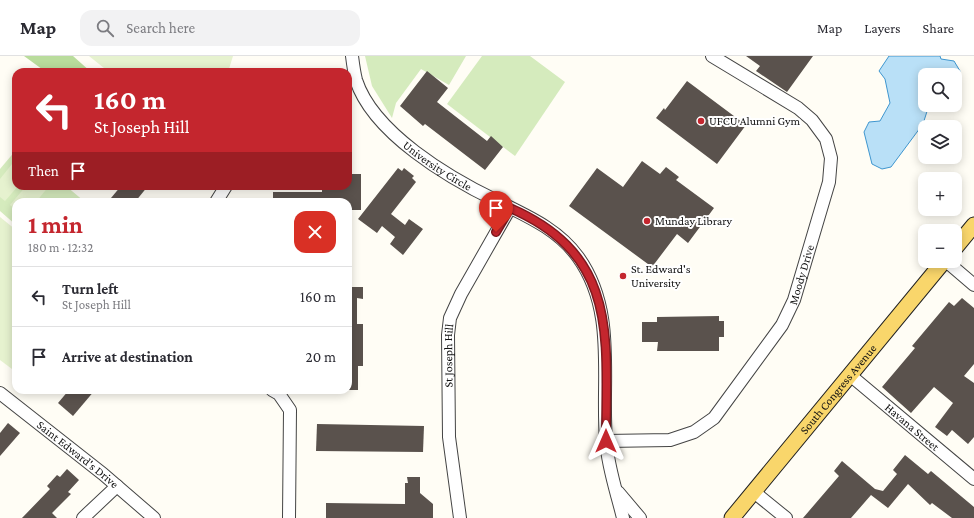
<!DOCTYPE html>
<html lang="en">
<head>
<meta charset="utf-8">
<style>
  :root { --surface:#fff; --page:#f2f2f3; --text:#2b2b33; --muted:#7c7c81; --line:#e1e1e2; --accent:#c4262e }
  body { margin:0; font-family:"Crimson Pro",serif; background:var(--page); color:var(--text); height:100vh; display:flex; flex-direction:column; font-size:15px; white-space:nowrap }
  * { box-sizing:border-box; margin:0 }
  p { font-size:13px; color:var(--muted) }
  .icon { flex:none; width:22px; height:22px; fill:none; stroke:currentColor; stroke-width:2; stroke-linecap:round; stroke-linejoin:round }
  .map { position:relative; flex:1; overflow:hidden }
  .side { position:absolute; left:12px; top:142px; width:340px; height:196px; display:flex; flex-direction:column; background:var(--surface); border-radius:12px; box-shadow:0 2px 10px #0003 }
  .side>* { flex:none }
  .top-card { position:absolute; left:12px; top:12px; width:340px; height:122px; border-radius:12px; box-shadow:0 2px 10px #0003; background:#c4262e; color:#fff; overflow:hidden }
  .fabs { position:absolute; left:918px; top:12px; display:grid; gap:8px }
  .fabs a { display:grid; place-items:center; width:44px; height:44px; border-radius:8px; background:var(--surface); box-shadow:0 2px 10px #0003; font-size:20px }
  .pin { position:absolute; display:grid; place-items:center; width:34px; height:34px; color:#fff; margin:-41px -17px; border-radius:50% 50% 50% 0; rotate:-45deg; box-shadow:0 0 4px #0007 }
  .pin .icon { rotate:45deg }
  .me { position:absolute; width:44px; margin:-22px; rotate:0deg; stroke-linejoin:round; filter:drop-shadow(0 0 3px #0008) }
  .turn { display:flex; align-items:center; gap:14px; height:84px; padding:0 16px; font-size:18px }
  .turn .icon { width:52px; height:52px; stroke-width:2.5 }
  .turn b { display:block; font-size:28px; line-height:34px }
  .then { display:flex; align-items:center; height:38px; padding:0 16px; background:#0003; gap:8px; font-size:15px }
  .round { display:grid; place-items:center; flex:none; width:42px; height:42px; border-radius:12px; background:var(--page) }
  .summary { display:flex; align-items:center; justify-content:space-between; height:68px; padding:0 16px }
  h1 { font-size:24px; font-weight:700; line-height:30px; color:var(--accent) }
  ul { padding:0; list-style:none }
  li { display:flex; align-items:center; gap:12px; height:60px; padding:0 16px; border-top:1px solid var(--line) }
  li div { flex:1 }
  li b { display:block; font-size:15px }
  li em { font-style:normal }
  header { display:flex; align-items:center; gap:24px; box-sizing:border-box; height:56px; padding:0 20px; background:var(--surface); border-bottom:1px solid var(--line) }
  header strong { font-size:19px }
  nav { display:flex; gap:22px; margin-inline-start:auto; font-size:14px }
  .search { width:280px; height:36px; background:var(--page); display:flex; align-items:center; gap:10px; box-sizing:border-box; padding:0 14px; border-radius:12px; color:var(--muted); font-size:15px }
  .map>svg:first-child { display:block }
  .green { fill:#d5ebbd }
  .forest { fill:#b9dc9c }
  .pitch { fill:#e6f2cf }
  .water { fill:#b9e0f7; stroke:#3f96cf }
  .building { fill:#5a524d }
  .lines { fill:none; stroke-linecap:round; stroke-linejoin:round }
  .minor-casing { stroke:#444; stroke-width:14 }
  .major-casing { stroke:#222; stroke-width:17 }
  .minor { stroke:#fff; stroke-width:12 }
  .major { stroke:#f9d66b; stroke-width:15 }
  .route-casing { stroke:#7f191e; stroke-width:10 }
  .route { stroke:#c4262e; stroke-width:7 }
  .poi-dot { fill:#c4262e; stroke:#fff; stroke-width:1.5 }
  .labels { text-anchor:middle; stroke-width:4; stroke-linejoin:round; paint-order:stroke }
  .poi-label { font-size:12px; fill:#111; stroke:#fff; text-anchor:start }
  .street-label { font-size:12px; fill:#111; stroke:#fff }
</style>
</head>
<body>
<header>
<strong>Map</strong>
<div class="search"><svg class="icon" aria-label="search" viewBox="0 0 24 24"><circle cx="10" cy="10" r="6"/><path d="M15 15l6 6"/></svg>Search here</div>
<nav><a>Map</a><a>Layers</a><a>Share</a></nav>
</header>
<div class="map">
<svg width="974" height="462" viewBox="0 0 974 462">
  <rect width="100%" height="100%" fill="#fffdf5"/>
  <!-- green -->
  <g class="green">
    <polygon points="365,0 466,0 449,29 421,13 396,47 392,62 372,30"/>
    <polygon points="482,0 530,0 565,26 515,100 447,48"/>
    <polygon points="16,94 16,130 66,130 85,146 16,146 16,169 0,155 0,113"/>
  </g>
  <!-- forest -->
  <polygon class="forest" points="24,0 73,0 91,16 46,16"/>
  <!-- pitch -->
  <g class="pitch">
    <polygon points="89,0 233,0 228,16 109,16"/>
    <polygon points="16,103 16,130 18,130 5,145 0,141 0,123"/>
    <polygon points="26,130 49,130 36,146 16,146 16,154 10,149"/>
    <polygon points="0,161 16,174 16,316 0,304"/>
  </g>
  <!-- water -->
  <polygon class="water" points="889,0 940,0 941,3 954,5 960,15 955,33 955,19 925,19 925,49 929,49 923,68 891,111 882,113 872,108 864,76 869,66 880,65 890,47 885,23 879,15"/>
  <!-- building -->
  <g class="building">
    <polygon points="746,0 813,0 787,36 756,15 760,10"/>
    <polygon points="427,15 448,32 437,46 487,85 491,80 503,91 485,114 425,68 423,70 400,50"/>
    <polygon points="687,25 746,69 717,108 656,62 664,52 665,54"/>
    <polygon points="642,105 660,118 666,111 679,121 676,124 714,152 688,187 677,178 652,211 569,150 597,112 623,131"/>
    <polygon points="398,112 402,115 404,112 414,120 412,122 416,126 391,158 405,169 409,163 423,173 403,199 390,188 395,181 382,170 377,177 358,163"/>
    <polygon points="348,118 361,118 361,154 348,154 348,146 273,146 273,136 322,136 322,133 328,133 328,130 348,130"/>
    <polygon points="121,130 148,130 135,146 116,146 111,142"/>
    <polygon points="351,231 363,231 363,243 357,242 357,268 363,268 363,310 358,310 358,334 348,334 348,236 351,235"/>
    <polygon points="962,242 974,252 974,308 964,320 974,327 974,381 968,388 952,374 947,380 935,371 953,347 934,331 911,357 882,331 915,292 912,290 949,246 954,250"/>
    <polygon points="719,260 719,265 724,265 724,281 719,281 719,295 657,295 658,286 642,286 642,266 657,266 657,261"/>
    <polygon points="69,334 95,334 73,360 58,347"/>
    <polygon points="8,367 20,377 0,400 0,377"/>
    <polygon points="317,368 424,370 423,396 316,395"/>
    <polygon points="905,399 928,418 931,415 974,451 974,462 952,462 932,447 930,449 908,428 888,452 871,439 851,462 803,462 839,420 834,415 842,405 875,433 883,435 897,418 893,414"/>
    <polygon points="67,413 79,424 68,436 71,438 52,457 57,462 22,462 50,433 47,430 57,419 60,421"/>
    <polygon points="407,421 420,421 420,437 433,448 433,462 326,462 326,447 405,448 405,427 408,427"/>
  </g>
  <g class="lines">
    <defs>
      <g id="minor">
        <path id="s1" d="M352,0C353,8 354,16 356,24C373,77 449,122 497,145C527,160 558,173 578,201C617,255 601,323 606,385C608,412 617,437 623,462"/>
        <polyline points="216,146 226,130"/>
        <polyline points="946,205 974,229"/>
        <path id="s2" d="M850,319L974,423"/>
        <polyline points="272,334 279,338 290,354 289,462"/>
        <path id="s3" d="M0,337L103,418L154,462"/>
        <path id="s4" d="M606,385L670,384L694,376L714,362L782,269L794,244L829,126L831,102L826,83L812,64L798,52L712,0"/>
        <polyline points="618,436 640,462"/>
        <polyline points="754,436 786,462"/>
        <polyline points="83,462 117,430"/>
        <path id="s5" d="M460,462L449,381L448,279L450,262L461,238L510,152"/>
      </g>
      <g id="major">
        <polyline points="955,192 974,169"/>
        <path id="s6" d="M732,462L944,205"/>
      </g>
    </defs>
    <!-- minor casing -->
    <use href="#minor" class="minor-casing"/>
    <!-- major casing -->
    <use href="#major" class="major-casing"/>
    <!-- minor -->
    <use href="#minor" class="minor"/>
    <!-- major -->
    <use href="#major" class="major"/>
  </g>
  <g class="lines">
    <defs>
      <path id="route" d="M496,176L510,152C620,200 606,282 606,385"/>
    </defs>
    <!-- route casing -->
    <use href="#route" class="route-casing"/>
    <!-- route -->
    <use href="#route" class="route"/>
  </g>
  <!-- markers -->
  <g class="poi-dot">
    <circle cx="701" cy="65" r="4"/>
    <circle cx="647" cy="165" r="4"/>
    <circle cx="623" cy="220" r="4"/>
  </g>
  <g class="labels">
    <!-- poi labels -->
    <g class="poi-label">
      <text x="709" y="69">UFCU Alumni Gym</text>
      <text x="655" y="169">Munday Library</text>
      <text x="631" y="217">St. Edward's<tspan x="631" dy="14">University</tspan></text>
    </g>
    <!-- street labels -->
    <g class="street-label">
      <text dy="4" stroke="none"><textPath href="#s1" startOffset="145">University Circle</textPath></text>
      <text dy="4" stroke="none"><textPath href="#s4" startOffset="283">Moody Drive</textPath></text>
      <text dy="4" stroke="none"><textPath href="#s5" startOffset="163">St Joseph Hill</textPath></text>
      <text dy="4" stroke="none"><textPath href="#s6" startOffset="167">South Congress Avenue</textPath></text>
      <text dy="4" stroke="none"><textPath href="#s2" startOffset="81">Havana Street</textPath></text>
      <text dy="4" stroke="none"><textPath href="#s3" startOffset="99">Saint Edward's Drive</textPath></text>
    </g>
  </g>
</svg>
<div class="fabs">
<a><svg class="icon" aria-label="search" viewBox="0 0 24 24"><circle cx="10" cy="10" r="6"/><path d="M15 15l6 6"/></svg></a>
<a><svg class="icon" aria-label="layers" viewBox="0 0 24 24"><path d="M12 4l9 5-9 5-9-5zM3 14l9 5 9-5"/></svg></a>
<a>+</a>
<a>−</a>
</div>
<div class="pin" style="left:496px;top:176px;background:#d93025"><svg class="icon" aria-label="arrive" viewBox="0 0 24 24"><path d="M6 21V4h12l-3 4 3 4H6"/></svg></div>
<svg class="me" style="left:606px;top:385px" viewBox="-20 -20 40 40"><path d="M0-17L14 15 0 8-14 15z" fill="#c4262e" stroke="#fff" stroke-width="4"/></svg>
<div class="top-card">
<div class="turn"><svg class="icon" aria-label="left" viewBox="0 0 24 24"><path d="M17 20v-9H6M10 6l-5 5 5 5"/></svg><div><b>160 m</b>St Joseph Hill</div></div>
<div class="then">Then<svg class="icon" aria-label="arrive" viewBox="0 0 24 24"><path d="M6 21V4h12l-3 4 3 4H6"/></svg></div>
</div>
<section class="side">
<div class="summary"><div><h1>1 min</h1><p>180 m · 12:32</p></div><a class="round" style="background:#d93025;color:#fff"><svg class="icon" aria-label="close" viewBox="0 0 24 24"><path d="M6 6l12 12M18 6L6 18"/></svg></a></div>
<ul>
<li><svg class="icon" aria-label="left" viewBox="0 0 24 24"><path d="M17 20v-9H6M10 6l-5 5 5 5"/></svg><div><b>Turn left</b><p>St Joseph Hill</p></div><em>160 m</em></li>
<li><svg class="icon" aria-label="arrive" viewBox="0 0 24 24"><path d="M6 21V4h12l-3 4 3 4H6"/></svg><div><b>Arrive at destination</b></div><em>20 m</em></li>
</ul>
</section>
</div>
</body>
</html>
